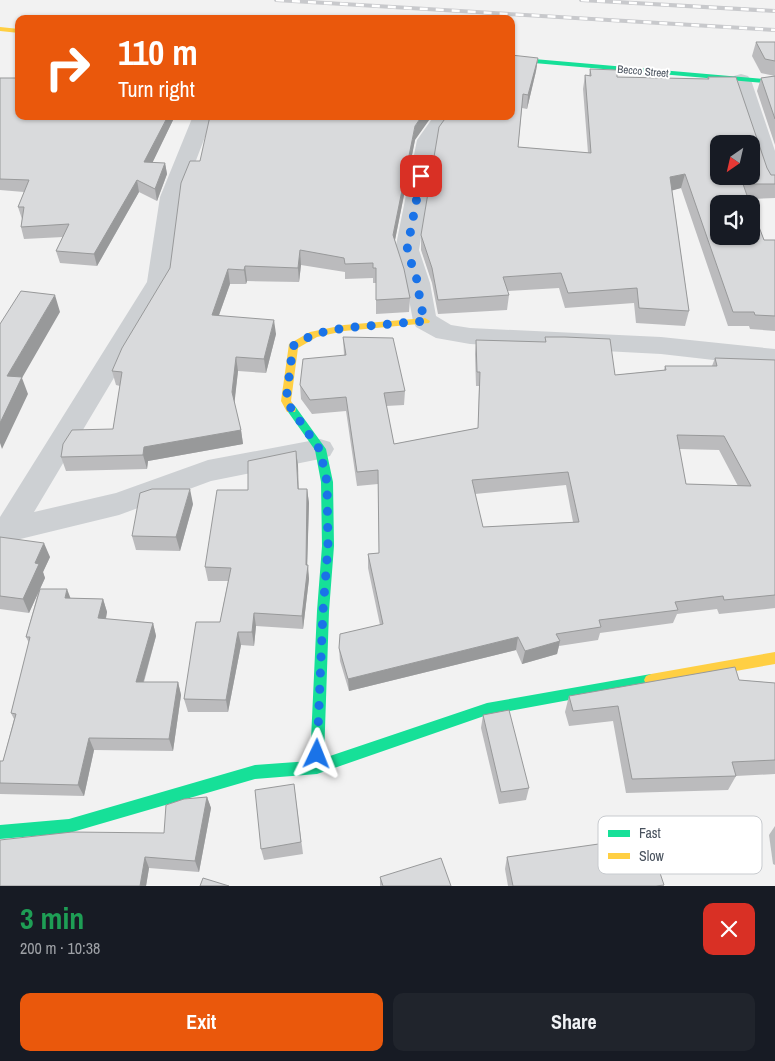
<!DOCTYPE html>
<html lang="en">
<head>
<meta charset="utf-8">
<style>
  :root { --surface:#171b24; --page:#20242c; --text:#f1f3f6; --muted:#9ea1a6; --accent:#ea580c }
  body { margin:0; font-family:"Archivo Narrow",sans-serif; background:var(--page); color:var(--text); height:100vh; display:flex; flex-direction:column; font-size:19px; white-space:nowrap }
  * { box-sizing:border-box; margin:0 }
  p { font-size:16px; color:var(--muted) }
  .icon { flex:none; width:28px; height:28px; fill:none; stroke:currentColor; stroke-width:2; stroke-linecap:round; stroke-linejoin:round }
  .map { position:relative; height:886px; overflow:hidden }
  .sheet { display:flex; flex-direction:column; background:var(--surface); flex:1 }
  .sheet>* { flex:none }
  .banner { position:absolute; left:15px; top:15px; width:500px; height:105px; border-radius:10px; box-shadow:0 1px 4px #0004; background:#ea580c; color:#fff; overflow:hidden }
  .needle { width:32px; rotate:214deg }
  .fabs { position:absolute; left:710px; top:135px; display:grid; gap:10px }
  .fabs a { display:grid; place-items:center; width:50px; height:50px; border-radius:10px; background:var(--surface); box-shadow:0 1px 4px #0004; font-size:25px }
  .pin { position:absolute; display:grid; place-items:center; width:42px; height:42px; color:#fff; margin:-21px; border-radius:10px; box-shadow:0 2px 8px #0006 }
  .me { position:absolute; width:55px; margin:-28px; rotate:2deg; stroke-linejoin:round; filter:drop-shadow(0 0 4px #0008) }
  .turn { display:flex; align-items:center; gap:18px; height:105px; padding:0 20px; font-size:22px }
  .turn .icon { width:65px; height:65px; stroke-width:2.5 }
  .turn b { display:block; font-size:35px; line-height:42px }
  .round { display:grid; place-items:center; flex:none; width:52px; height:52px; border-radius:10px; background:var(--page) }
  .headline { display:flex; align-items:center; justify-content:space-between; height:85px; padding:0 20px }
  h1 { font-size:30px; font-weight:700; line-height:38px; color:#1e9e55 }
  .cta { display:flex; gap:10px; margin-top:auto; padding:10px 20px }
  .cta a { flex:1; height:58px; border-radius:10px; background:var(--accent); color:#fff; font-size:20px; font-weight:700; line-height:58px; text-align:center }
  .cta a+a { background:var(--page); color:var(--text) }
  .map>svg:first-child { display:block }
  .lines { fill:none; stroke-linecap:round; stroke-linejoin:round }
  .street { fill:#cdd0d3; fill-rule:evenodd }
  .fast { fill:#16e098; fill-rule:evenodd }
  .slow { fill:#ffcf43; fill-rule:evenodd }
  .rail-casing { stroke:#c8c9cc; stroke-width:4 }
  .rail { stroke:#fff; stroke-width:2.5; stroke-dasharray:8; stroke-linecap:butt }
  .wall { fill:#bbbbbd; fill-rule:evenodd }
  .shaded-wall { fill:#98999a }
  .building { fill:#d9dadc; stroke:#98999a; fill-rule:evenodd }
  .route { stroke:#1a73e8; stroke-width:9; stroke-dasharray:0 16.2 }
  .labels { text-anchor:middle; stroke-width:4; stroke-linejoin:round; paint-order:stroke }
  .far-street-label { font-size:11px; fill:#49525e; stroke:#fff }
  .key { fill:#fff; stroke:#c8cbcf; stroke-width:1 }
  .key-label { font-size:14px; fill:#49525e }
</style>
</head>
<body>
<div class="map">
<svg width="775" height="886" viewBox="0 0 775 886">
  <rect width="100%" height="100%" fill="#f2f2f2"/>
  <g class="lines">
    <!-- street -->
    <g class="street">
      <polygon points="741,74 748,76 751,80 775,151 775,188 767,187 764,182 731,80 734,76"/>
      <polygon points="193,116 213,116 182,197 171,282 34,512 116,493 208,460 320,439 330,442 334,449 330,456 320,459 211,481 119,515 8,542 0,541 0,517 147,282 160,197"/>
      <polygon points="434,116 454,116 437,140 419,250 430,283 436,316 451,325 470,328 661,337 775,349 775,367 661,354 470,344 436,338 416,327 413,321 406,283 395,250 417,140"/>
    </g>
    <!-- fast -->
    <g class="fast">
      <polygon points="511,57 775,80 775,84 511,61"/>
      <polygon points="291,405 295,406 326,449 333,482 334,546 329,611 324,758 487,703 651,674 656,676 658,680 656,684 487,715 317,774 255,779 69,833 0,839 0,825 69,819 255,765 310,761 317,611 322,546 321,482 315,450 286,409"/>
    </g>
    <!-- slow -->
    <g class="slow">
      <polygon points="0,27 19,29 19,33 0,31"/>
      <polygon points="425,318 430,321 429,323 344,331 317,337 298,348 291,401 296,409 295,412 287,412 281,401 289,344 310,332 344,325"/>
      <polygon points="775,652 775,664 651,686 646,684 644,680 646,676 651,674"/>
    </g>
    <defs>
      <g id="rail">
        <polyline points="276,0 775,30"/>
        <polyline points="581,0 775,11"/>
      </g>
    </defs>
    <!-- rail casing -->
    <use href="#rail" class="rail-casing"/>
    <!-- rail -->
    <use href="#rail" class="rail"/>
  </g>
  <!-- wall -->
  <g class="wall">
    <polygon points="756,42 775,42 775,76 761,73 752,56"/>
    <polygon points="538,58 536,71 527,109 522,108 518,147 588,153 583,89 585,75 589,76 590,69 617,77 707,79 708,77 767,168 771,175 775,175 775,198 748,199 764,240 775,240 775,331 750,329 749,326 728,326 681,188 672,190 689,311 685,326 636,323 634,303 565,308 559,288 507,291 509,295 507,310 438,314 432,283 421,250 421,235"/>
    <polygon points="775,76 775,145 757,91 761,78"/>
    <polygon points="0,78 19,116 175,116 152,163 165,163 167,174 157,201 139,192 97,266 60,263 56,251 63,237 24,239 21,227 22,219 18,207 24,192 0,190"/>
    <polygon points="415,140 395,240 410,298 409,312 376,314 376,283 373,283 373,278 345,279 345,272 301,265 299,282 247,281 246,284 230,284 219,315 276,334 266,373 238,371 234,403 241,430 243,444 148,461 147,469 66,471 61,457 113,429 120,386 116,385 112,371 170,268 200,161"/>
    <path d="M343,337L405,391L404,405L386,406L394,444L478,428L479,386H476L475,354L476,340L545,342V337L615,375L664,370L665,366H712L715,358L775,360V608L719,614L717,609L677,614L673,623L600,633L598,640L559,646L557,654L522,664L516,650L349,691L340,661L339,648L380,625L368,568V554L379,553L378,484L357,486L346,411L312,414L301,399L300,385L344,355ZM679,449L719,450L738,486L686,484ZM566,485L573,522L483,527L475,494Z"/>
    <polygon points="298,465 298,489 307,489 309,503 307,565 309,579 303,629 256,626 254,646 241,645 228,712 188,712 184,699 220,622 228,581 208,581 205,567 248,490"/>
    <polygon points="193,504 180,551 136,550 132,536"/>
    <polygon points="0,537 50,557 43,572 45,578 40,589 70,598 103,599 107,612 106,619 153,623 156,636 144,682 178,682 181,695 173,751 94,750 84,796 0,794 0,761 3,761 14,719 11,713 29,643 26,637 38,593 29,613 0,609"/>
    <polygon points="739,680 775,683 775,774 736,776 728,790 626,793 613,721 569,726 565,712 569,696"/>
    <polygon points="483,715 529,788 526,800 499,804 481,728"/>
    <polygon points="294,784 303,854 264,860 261,849"/>
    <polygon points="207,797 211,808 199,872 149,868 146,886 0,886 164,833"/>
    <polygon points="775,826 775,865 773,864 769,835"/>
    <polygon points="507,857 664,885 664,886 508,886 505,869"/>
    <polygon points="380,877 451,886 380,886"/>
  </g>
  <!-- shaded-wall -->
  <g class="shaded-wall">
    <polygon points="538,58 536,71 527,109 528,95"/>
    <polygon points="168,116 175,116 147,174 144,162"/>
    <polygon points="422,116 432,116 415,140 393,250 393,235 415,126"/>
    <polygon points="165,163 167,174 157,201 155,189"/>
    <polygon points="685,174 681,188 667,192 670,177"/>
    <polygon points="137,180 139,192 97,266 94,254"/>
    <polygon points="300,250 301,265 299,282 298,268"/>
    <polygon points="245,266 247,281 246,284 244,270"/>
    <polygon points="228,269 230,284 214,329 212,315"/>
    <polygon points="55,295 60,312 22,378 28,394 2,449 0,443 0,423 7,376"/>
    <polygon points="274,320 276,334 266,373 264,359"/>
    <polygon points="236,357 238,371 234,407 232,392"/>
    <polygon points="241,430 243,444 148,461 147,469 143,455 144,447"/>
    <polygon points="296,451 298,465 299,503 298,489"/>
    <polygon points="190,489 193,504 180,551 176,537"/>
    <polygon points="307,489 309,503 307,572 308,565 309,579 303,629 302,616 306,565"/>
    <polygon points="44,543 50,557 43,572 45,578 29,613 23,599 35,563"/>
    <polygon points="67,589 72,602 65,598"/>
    <polygon points="103,599 107,612 103,631 98,618"/>
    <polygon points="254,613 256,626 254,646 252,632"/>
    <polygon points="153,623 156,636 140,694 136,682"/>
    <polygon points="238,632 241,645 228,712 226,700"/>
    <polygon points="518,637 516,650 349,691 348,679"/>
    <polygon points="560,641 557,654 522,664 525,651"/>
    <polygon points="178,682 181,695 173,751 169,739"/>
    <polygon points="89,738 94,750 84,796 78,785"/>
    <polygon points="207,797 211,808 199,872 195,861"/>
    <polygon points="145,857 149,868 146,886 140,886"/>
  </g>
  <!-- building -->
  <g class="building">
    <polygon points="756,42 775,42 775,61 765,59"/>
    <path d="M511,55L538,58L528,95L523,94L518,147L591,153L585,75L591,76L590,69L617,70V77L709,79L708,77H736L767,168L771,175H775V184H743L750,204H719V236H751V206L764,240H775V316L755,315L754,312H733L685,174L670,177L689,311L639,308L637,288L568,293L561,273L503,277L509,295L438,300L432,268L421,235L439,127L447,116H511ZM719,144H751V176H719Z"/>
    <polygon points="775,76 775,119 761,78"/>
    <polygon points="0,78 19,78 19,116 168,116 144,162 165,163 155,189 137,180 94,254 56,251 69,224 21,227 24,207 18,207 29,180 0,179"/>
    <polygon points="210,116 422,116 415,126 393,235 404,269 410,298 376,300 376,268 373,268 373,263 345,264 344,258 300,250 298,268 245,266 244,270 228,269 212,315 274,320 264,359 236,357 232,392 241,430 144,447 143,455 61,457 63,444 72,430 113,429 122,372 112,371 122,348 170,268 181,183 190,161 200,161"/>
    <polygon points="21,291 55,295 7,376 22,377 0,423 0,324"/>
    <path d="M343,337L393,338L405,391L384,393L394,444L478,428L480,372H477L476,340L546,342L545,337H565L610,339L615,375L666,370L665,366H717L715,358L775,360V595L724,600L723,596L675,602L678,610L599,620L601,627L556,634L560,641L525,651L518,637L348,679L339,648L340,634L383,624L368,554L379,553L378,470L357,472L346,397L310,400L300,385L303,359L346,355ZM677,435L724,436L751,486L686,484ZM568,472L579,522L483,527L472,480Z"/>
    <polygon points="296,451 298,489 307,489 306,565 308,565 302,616 254,613 252,632 238,632 226,700 184,699 196,622 220,622 231,568 205,567 217,490 248,490 248,461"/>
    <polygon points="152,489 190,489 176,537 132,536 140,493"/>
    <polygon points="0,537 44,543 35,563 39,564 23,599 0,596"/>
    <polygon points="40,589 67,589 65,598 103,599 98,618 153,623 136,682 178,682 169,739 89,738 78,785 0,783 0,761 3,761 16,714 11,713 30,637 26,637"/>
    <polygon points="735,667 739,680 775,683 775,760 732,762 736,776 632,779 618,706 573,711 569,696"/>
    <polygon points="509,710 529,788 501,792 483,715"/>
    <polygon points="294,784 301,842 261,849 255,790"/>
    <polygon points="207,797 195,861 145,857 140,886 0,886 0,840 72,832 164,833 166,805 184,799"/>
    <polygon points="648,837 664,885 656,886 513,886 507,857"/>
    <polygon points="441,858 451,886 383,886 380,877"/>
    <polygon points="203,878 229,886 200,886"/>
  </g>
  <g class="lines">
    <!-- route -->
    <polyline class="route" points="317,754 323,611 328,546 327,482 320,450 286,401 293,346 314,334 344,328 425,321 420,303 418,283 407,250 421,176"/>
  </g>
  <g class="labels">
    <!-- far-street labels -->
    <g class="far-street-label">
      <text transform="translate(643 71) rotate(5)" y="4">Becco Street</text>
    </g>
  </g>
  <!-- legend -->
  <rect x="598" y="816" width="164" height="58" rx="8" class="key"/>
  <rect x="608" y="830" width="22" height="7" fill="#16e098"/>
  <rect x="608" y="853" width="22" height="6" fill="#ffcf43"/>
  <g class="key-label">
    <text x="639" y="838">Fast</text>
    <text x="639" y="861">Slow</text>
  </g>
</svg>
<div class="fabs">
<a><svg class="needle" viewBox="-14 -14 28 28"><path d="M0-13l5 13h-10z" fill="#e53935"/><path d="M0 13l5-13h-10z" fill="#9ea1a6"/></svg></a>
<a><svg class="icon" aria-label="sound" viewBox="0 0 24 24"><path d="M4 9h4l5-4v14l-5-4H4zM17 9q2 3 0 6"/></svg></a>
</div>
<div class="pin" style="left:421px;top:176px;background:#d93025"><svg class="icon" aria-label="arrive" viewBox="0 0 24 24"><path d="M6 21V4h12l-3 4 3 4H6"/></svg></div>
<svg class="me" style="left:317px;top:754px" viewBox="-20 -20 40 40"><path d="M0-17L14 15 0 8-14 15z" fill="#1a73e8" stroke="#fff" stroke-width="4"/></svg>
<div class="banner">
<div class="turn"><svg class="icon" aria-label="right" viewBox="0 0 24 24"><path d="M7 20v-9h11M14 6l5 5-5 5"/></svg><div><b>110 m</b>Turn right</div></div>
</div>
</div>
<section class="sheet">
<div class="headline"><div><h1>3 min</h1><p>200 m · 10:38</p></div><a class="round" style="background:#d93025;color:#fff"><svg class="icon" aria-label="close" viewBox="0 0 24 24"><path d="M6 6l12 12M18 6L6 18"/></svg></a></div>
<div class="cta"><a>Exit</a><a>Share</a></div>
</section>
</body>
</html>
